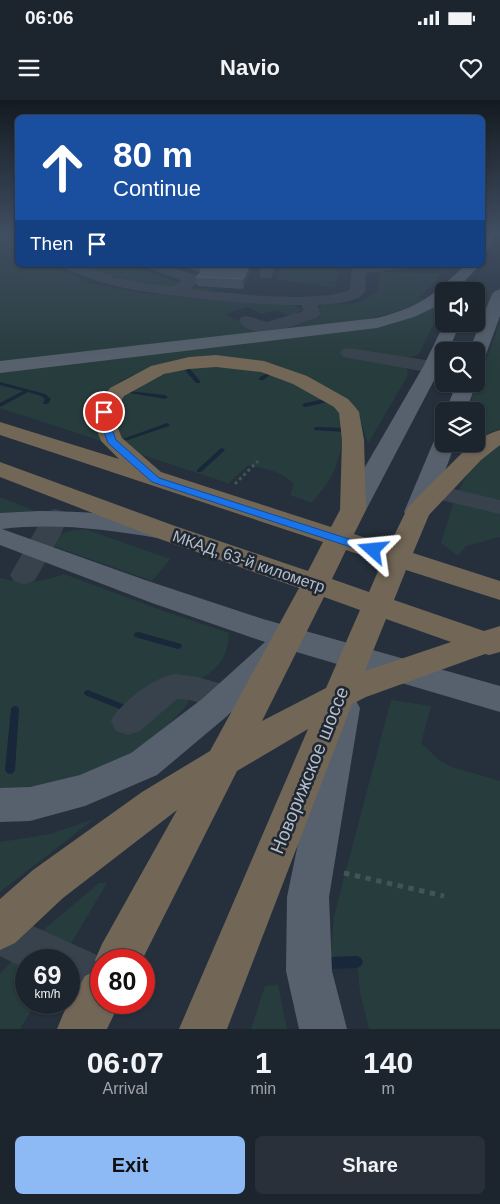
<!DOCTYPE html>
<html lang="en">
<head>
<meta charset="utf-8">
<style>
  :root { --surface:#1c242d; --page:#293039; --text:#f1f3f6; --muted:#a0a4aa; --line:#3a4149; --accent:#8db9f4 }
  body { margin:0; font-family:Arial,sans-serif; background:var(--page); color:var(--text); height:100vh; display:flex; flex-direction:column; font-size:19px; white-space:nowrap }
  * { box-sizing:border-box; margin:0 }
  p { font-size:16px; color:var(--muted) }
  .icon { flex:none; width:28px; height:28px; fill:none; stroke:currentColor; stroke-width:2; stroke-linecap:round; stroke-linejoin:round }
  .map { position:relative; height:929px; overflow:hidden }
  .drawer { display:flex; flex-direction:column; background:var(--surface); flex:1 }
  .drawer>* { flex:none }
  .banner { position:absolute; left:15px; top:15px; width:470px; height:152px; border-radius:8px; box-shadow:0 1px 4px #0004,0 0 0 1px var(--line); background:#1a4fa0; color:#fff; overflow:hidden }
  .controls { position:absolute; left:435px; top:182px; display:grid; gap:10px }
  .controls a { display:grid; place-items:center; width:50px; height:50px; border-radius:8px; background:var(--surface); box-shadow:0 1px 4px #0004,0 0 0 1px var(--line); font-size:25px }
  .speed { position:absolute; left:15px; top:849px; display:flex; gap:10px; font-size:25px; font-weight:700; text-align:center }
  .speed>* { display:grid; place-content:center; width:65px; height:65px; border-radius:50%; background:var(--surface); box-shadow:0 1px 4px #0004,0 0 0 1px var(--line); line-height:1 }
  .speed small { font-size:12px; font-weight:400 }
  .speed .limit { border:8px solid #d22; background:#fff; color:#111 }
  .pin { position:absolute; display:grid; place-items:center; width:42px; height:42px; color:#fff; margin:-21px; border:2px solid #fff; border-radius:50%; box-shadow:0 1px 5px #0007 }
  .me { position:absolute; width:55px; margin:-28px; rotate:288deg; stroke-linejoin:round; filter:drop-shadow(0 0 4px #0008) }
  .turn { display:flex; align-items:center; gap:18px; height:105px; padding:0 15px; font-size:22px }
  .turn .icon { width:65px; height:65px; stroke-width:2.5 }
  .turn b { display:block; font-size:35px; line-height:42px }
  .then { display:flex; align-items:center; height:48px; padding:0 15px; background:#0003; gap:10px; font-size:19px }
  .eta { display:flex; justify-content:space-evenly; align-items:center; height:85px; text-align:center }
  .eta b { font-size:30px; font-weight:800; line-height:35px }
  .action { display:flex; gap:10px; margin-top:auto; padding:10px 15px }
  .action a { flex:1; height:58px; border-radius:8px; background:var(--accent); color:#111; font-size:20px; font-weight:800; line-height:58px; text-align:center }
  .action a+a { background:var(--page); color:var(--text) }
  .status { display:flex; justify-content:space-between; align-items:center; height:35px; padding:0 25px; background:var(--surface); direction:ltr }
  .status svg { height:14px; fill:currentColor }
  header { display:flex; justify-content:space-between; align-items:center; height:65px; padding:0 15px; background:var(--surface); font-size:22px; font-weight:800 }
  .map>svg:first-child { display:block }
  .green { fill:#273c3d }
  .lines { fill:none; stroke-linecap:round; stroke-linejoin:round }
  .stream { fill:#18273a; fill-rule:evenodd }
  .path-far1 { stroke:#405556; stroke-width:3; stroke-dasharray:3 3; stroke-linecap:butt }
  .path { stroke:#405556; stroke-width:5; stroke-dasharray:5.5 5.5; stroke-linecap:butt }
  .minor { fill:#38424d; fill-rule:evenodd }
  .major { fill:#57616d; fill-rule:evenodd }
  .highway { fill:#726656; fill-rule:evenodd }
  .wall { fill:#404c5a }
  .shaded-wall { fill:#303c49 }
  .building { fill:#4c5966; stroke:#5c6875 }
  .route { fill:#1a73e8; stroke:#114b97 }
  .labels { text-anchor:middle; stroke-width:5; stroke-linejoin:round; paint-order:stroke }
  .street-label { font-size:16px; fill:#b4bdc8; stroke:#1e2732 }
  .near-street-label { font-size:19px; fill:#b4bdc8; stroke:#1e2732 }
</style>
</head>
<body>
<div class="status"><b>06:06</b><svg viewBox="0 0 49 12"><path d="M0 12V9h3v3zM5 12V6h3v6zM10 12V3h3v9zM15 12V0h3v12zM26 1h20v11H26zM47 4h2v5h-2z"/></svg></div>
<header><svg class="icon" aria-label="menu" viewBox="0 0 24 24"><path d="M4 6h16M4 12h16M4 18h16"/></svg>Navio<svg class="icon" aria-label="heart" viewBox="0 0 24 24"><path d="M12 20l-8-8c-3-5 5-10 8-4 3-6 11-1 8 4z"/></svg></header>
<div class="map">
<svg width="500" height="929" viewBox="0 0 500 929">
  <rect width="100%" height="100%" fill="#25303c"/>
  <!-- green -->
  <g class="green">
    <path d="M0,133H17L18,165H53L90,183L138,192L199,199L284,202L292,204L302,210L289,216L277,210L262,214L248,207L225,214L252,229L313,215L323,204C336,204 351,206 363,200C370,197 370,194 377,193L381,172L439,174L445,165L437,181L419,197L424,199C401,213 374,218 349,223L0,263Z"/>
    <path d="M78,165H130L190,187L221,189C174,196 122,182 78,165Z"/>
    <polygon points="282,165 338,165 336,188 277,179"/>
    <path d="M444,202L419,254L404,259L408,275L369,342L367,341L358,311L348,301L254,260L230,257C201,262 169,264 141,272C122,277 95,297 94,319C93,327 98,334 101,341L0,308V271L348,231Z"/>
    <polygon points="500,223 500,329 489,333 476,343 476,311 467,311"/>
    <path d="M221,266C233,267 247,268 259,270C274,273 333,299 339,312C348,330 340,358 332,375C327,385 318,394 312,403L290,395L294,384C281,371 265,369 248,365L228,384L219,380L139,354L126,346L112,322C121,275 181,268 221,266Z"/>
    <path d="M500,341V437L466,446L458,456L441,443C450,415 457,384 477,362C483,354 492,348 500,341Z"/>
    <polygon points="0,397 35,411 0,416"/>
    <path d="M85,429L170,459L152,481L53,446C59,431 70,430 85,429Z"/>
    <path d="M64,474L166,512L229,533C228,571 201,579 171,593L189,600C182,614 167,626 154,636C132,653 108,669 80,677C55,685 26,687 0,689V478C26,484 39,483 64,474Z"/>
    <polygon points="391,600 431,606 421,643 439,660 452,667 500,681 500,929 369,929 360,892 357,862 330,863 334,816"/>
    <polygon points="94,719 0,792 0,742 50,734"/>
    <polygon points="99,783 107,783 70,845 35,837"/>
    <polygon points="14,859 26,866 26,902 36,903 20,929 0,929 0,874"/>
    <polygon points="278,885 287,929 251,929 265,886"/>
  </g>
  <g class="lines">
    <!-- stream -->
    <g class="stream">
      <polygon points="185,268 189,268 200,281 200,283 196,283 185,270"/>
      <polygon points="270,271 274,272 263,280 259,280 259,278"/>
      <polygon points="0,282 45,294 51,299 48,304 44,304 43,303 45,299 41,296 28,292 0,307 0,303 23,291 0,285"/>
      <polygon points="128,291 165,295 168,297 165,299 130,293 128,293"/>
      <polygon points="331,298 334,300 333,301 305,307 302,305 305,303"/>
      <polygon points="167,323 170,325 169,326 128,340 124,340 123,339"/>
      <polygon points="316,327 345,328 348,330 345,332 314,330 314,328"/>
      <polygon points="222,348 225,350 224,351 201,372 197,372 197,370 220,349"/>
      <polygon points="138,532 181,544 182,546 181,548 178,549 135,537 134,535 135,533"/>
      <polygon points="88,590 125,605 126,607 125,609 122,610 85,595 84,593 85,591"/>
      <polygon points="15,606 18,607 19,609 15,670 13,673 10,674 7,673 5,670 11,609 12,607"/>
      <polygon points="357,856 361,858 363,862 361,866 357,868 330,869 326,867 324,863 326,859 330,857"/>
    </g>
    <!-- path-far1 -->
    <polyline class="path-far1" points="235,384 258,361"/>
    <!-- path -->
    <polyline class="path" points="344,773 444,796"/>
    <!-- minor -->
    <g class="minor">
      <polygon points="0,137 18,142 18,150 0,145"/>
      <path d="M62,165H81L116,178L146,183L172,187L182,181L149,168L147,165H167L199,177L201,180L190,189C229,193 314,204 350,190L352,165H407L405,168L400,169L366,173C365,179 367,189 364,193C358,203 329,204 318,205L320,214L318,217C297,224 254,244 239,221L241,217L247,216L267,222L303,211L302,205C266,205 230,202 194,198C149,193 106,188 64,168Z"/>
      <polygon points="262,165 276,165 271,178 261,178 259,175"/>
      <polygon points="349,248 432,261 439,263 441,267 439,271 432,273 343,257 340,253 343,249"/>
      <polygon points="437,385 500,400 500,414 428,397 425,392 428,387"/>
      <polygon points="55,409 64,412 68,417 61,434 38,475 34,481 24,484 14,481 10,475 46,412"/>
      <path d="M176,574L197,577L237,588L242,597L237,606L225,610L190,600L177,599L140,631L128,635L116,631L111,621C121,602 155,576 176,574Z"/>
      <polygon points="0,811 108,860 101,860 101,902 105,902 101,904 69,889 69,860 26,860 26,869 0,856"/>
    </g>
    <!-- major -->
    <g class="major">
      <polygon points="484,133 496,133 487,150 482,151"/>
      <path d="M465,165H480L455,191H444V202L441,204L414,217L377,228L0,273V261L377,218C420,207 434,195 465,165Z"/>
      <polygon points="500,189 500,216 485,257 482,261 476,262 476,251 469,251 492,194 495,191"/>
      <polygon points="444,224 460,224 448,251 444,251 444,262 441,267 366,410 362,415 353,418 344,415 340,410 423,267"/>
      <polygon points="456,284 476,284 466,311 446,311"/>
      <polygon points="444,336 444,344 455,344 430,412 426,417 417,420 408,417 404,412 433,343 436,338"/>
      <path d="M39,411C82,411 125,414 166,424L170,430L166,436L157,438C105,429 54,423 2,429L145,480L263,519L500,586V612L293,551L226,617L157,675L85,706L30,721L0,722V688L30,687L80,675L131,653L202,599L265,542L152,503L0,445V413Z"/>
      <polygon points="343,595 355,599 360,608 329,797 332,871 347,929 299,929 286,871 287,797 326,608 331,599"/>
    </g>
    <!-- highway -->
    <path class="highway" d="M216,255L264,261L307,276L348,299L356,308L359,312L364,340L366,410L354,434L389,446L408,407L465,350C476,342 485,334 500,330V345L481,360L429,415L413,453L500,481V500L406,470L394,500L484,531L500,526V552L489,555L485,554L366,597L352,604L227,929H179L308,629L237,671L142,860H101V902H120L107,929H57L64,912L85,876L99,869L95,860L102,844L177,710L63,798L15,843L0,850V799L33,770L142,692L210,651L299,488L157,438L0,377V362L175,426L308,471L323,442L0,335V322L119,359L101,341L92,319L94,312L110,288L151,266L189,257ZM216,267L261,272L293,284L334,307L339,313L342,340L340,410L331,427L161,372L122,338L114,319V312L124,296L164,274L189,269ZM346,450L382,462L369,492L332,479ZM324,497L360,510L326,588L262,621ZM386,519L451,542L365,571Z"/>
  </g>
  <!-- wall -->
  <polygon class="wall" points="180,165 252,165 243,189 197,186 196,177 200,173 200,172"/>
  <!-- shaded-wall -->
  <polygon class="shaded-wall" points="249,165 252,165 243,189 243,179"/>
  <!-- building -->
  <polygon class="building" points="201,165 249,165 243,179 196,177 202,171 200,167"/>
  <!-- sky -->
  <linearGradient id="sky" x2="0" y2="1"><stop stop-color="#141a21"/><stop offset="0.51" stop-color="#404e61"/><stop offset="1" stop-color="#404e61" stop-opacity="0"/></linearGradient>
  <rect width="500" height="263" fill="url(#sky)"/>
  <!-- route -->
  <polygon class="route" points="104,309 109,312 108,319 116,340 159,378 377,448 378,450 373,454 369,453 152,382 108,343 99,319 100,312"/>
  <g class="labels">
    <!-- street labels -->
    <g class="street-label">
      <text transform="translate(249 461) rotate(19)" y="6">МКАД, 63-й километр</text>
    </g>
    <!-- near-street labels -->
    <g class="near-street-label">
      <text transform="translate(309 670) rotate(-68)" y="7">Новорижское шоссе</text>
    </g>
  </g>
</svg>
<div class="controls">
<a><svg class="icon" aria-label="sound" viewBox="0 0 24 24"><path d="M4 9h4l5-4v14l-5-4H4zM17 9q2 3 0 6"/></svg></a>
<a><svg class="icon" aria-label="search" viewBox="0 0 24 24"><circle cx="10" cy="10" r="6"/><path d="M15 15l6 6"/></svg></a>
<a><svg class="icon" aria-label="layers" viewBox="0 0 24 24"><path d="M12 4l9 5-9 5-9-5zM3 14l9 5 9-5"/></svg></a>
</div>
<div class="speed"><div>69<small>km/h</small></div><div class="limit">80</div></div>
<div class="pin" style="left:104px;top:312px;background:#d93025"><svg class="icon" aria-label="arrive" viewBox="0 0 24 24"><path d="M6 21V4h12l-3 4 3 4H6"/></svg></div>
<svg class="me" style="left:373px;top:450px" viewBox="-20 -20 40 40"><path d="M0-17L14 15 0 8-14 15z" fill="#1a73e8" stroke="#fff" stroke-width="4"/></svg>
<div class="banner">
<div class="turn"><svg class="icon" aria-label="ahead" viewBox="0 0 24 24"><path d="M12 20V5M6 11l6-6 6 6"/></svg><div><b>80 m</b>Continue</div></div>
<div class="then">Then<svg class="icon" aria-label="arrive" viewBox="0 0 24 24"><path d="M6 21V4h12l-3 4 3 4H6"/></svg></div>
</div>
</div>
<section class="drawer">
<div class="eta">
<div><b>06:07</b><p>Arrival</p></div>
<div><b>1</b><p>min</p></div>
<div><b>140</b><p>m</p></div>
</div>
<div class="action"><a>Exit</a><a>Share</a></div>
</section>
</body>
</html>
